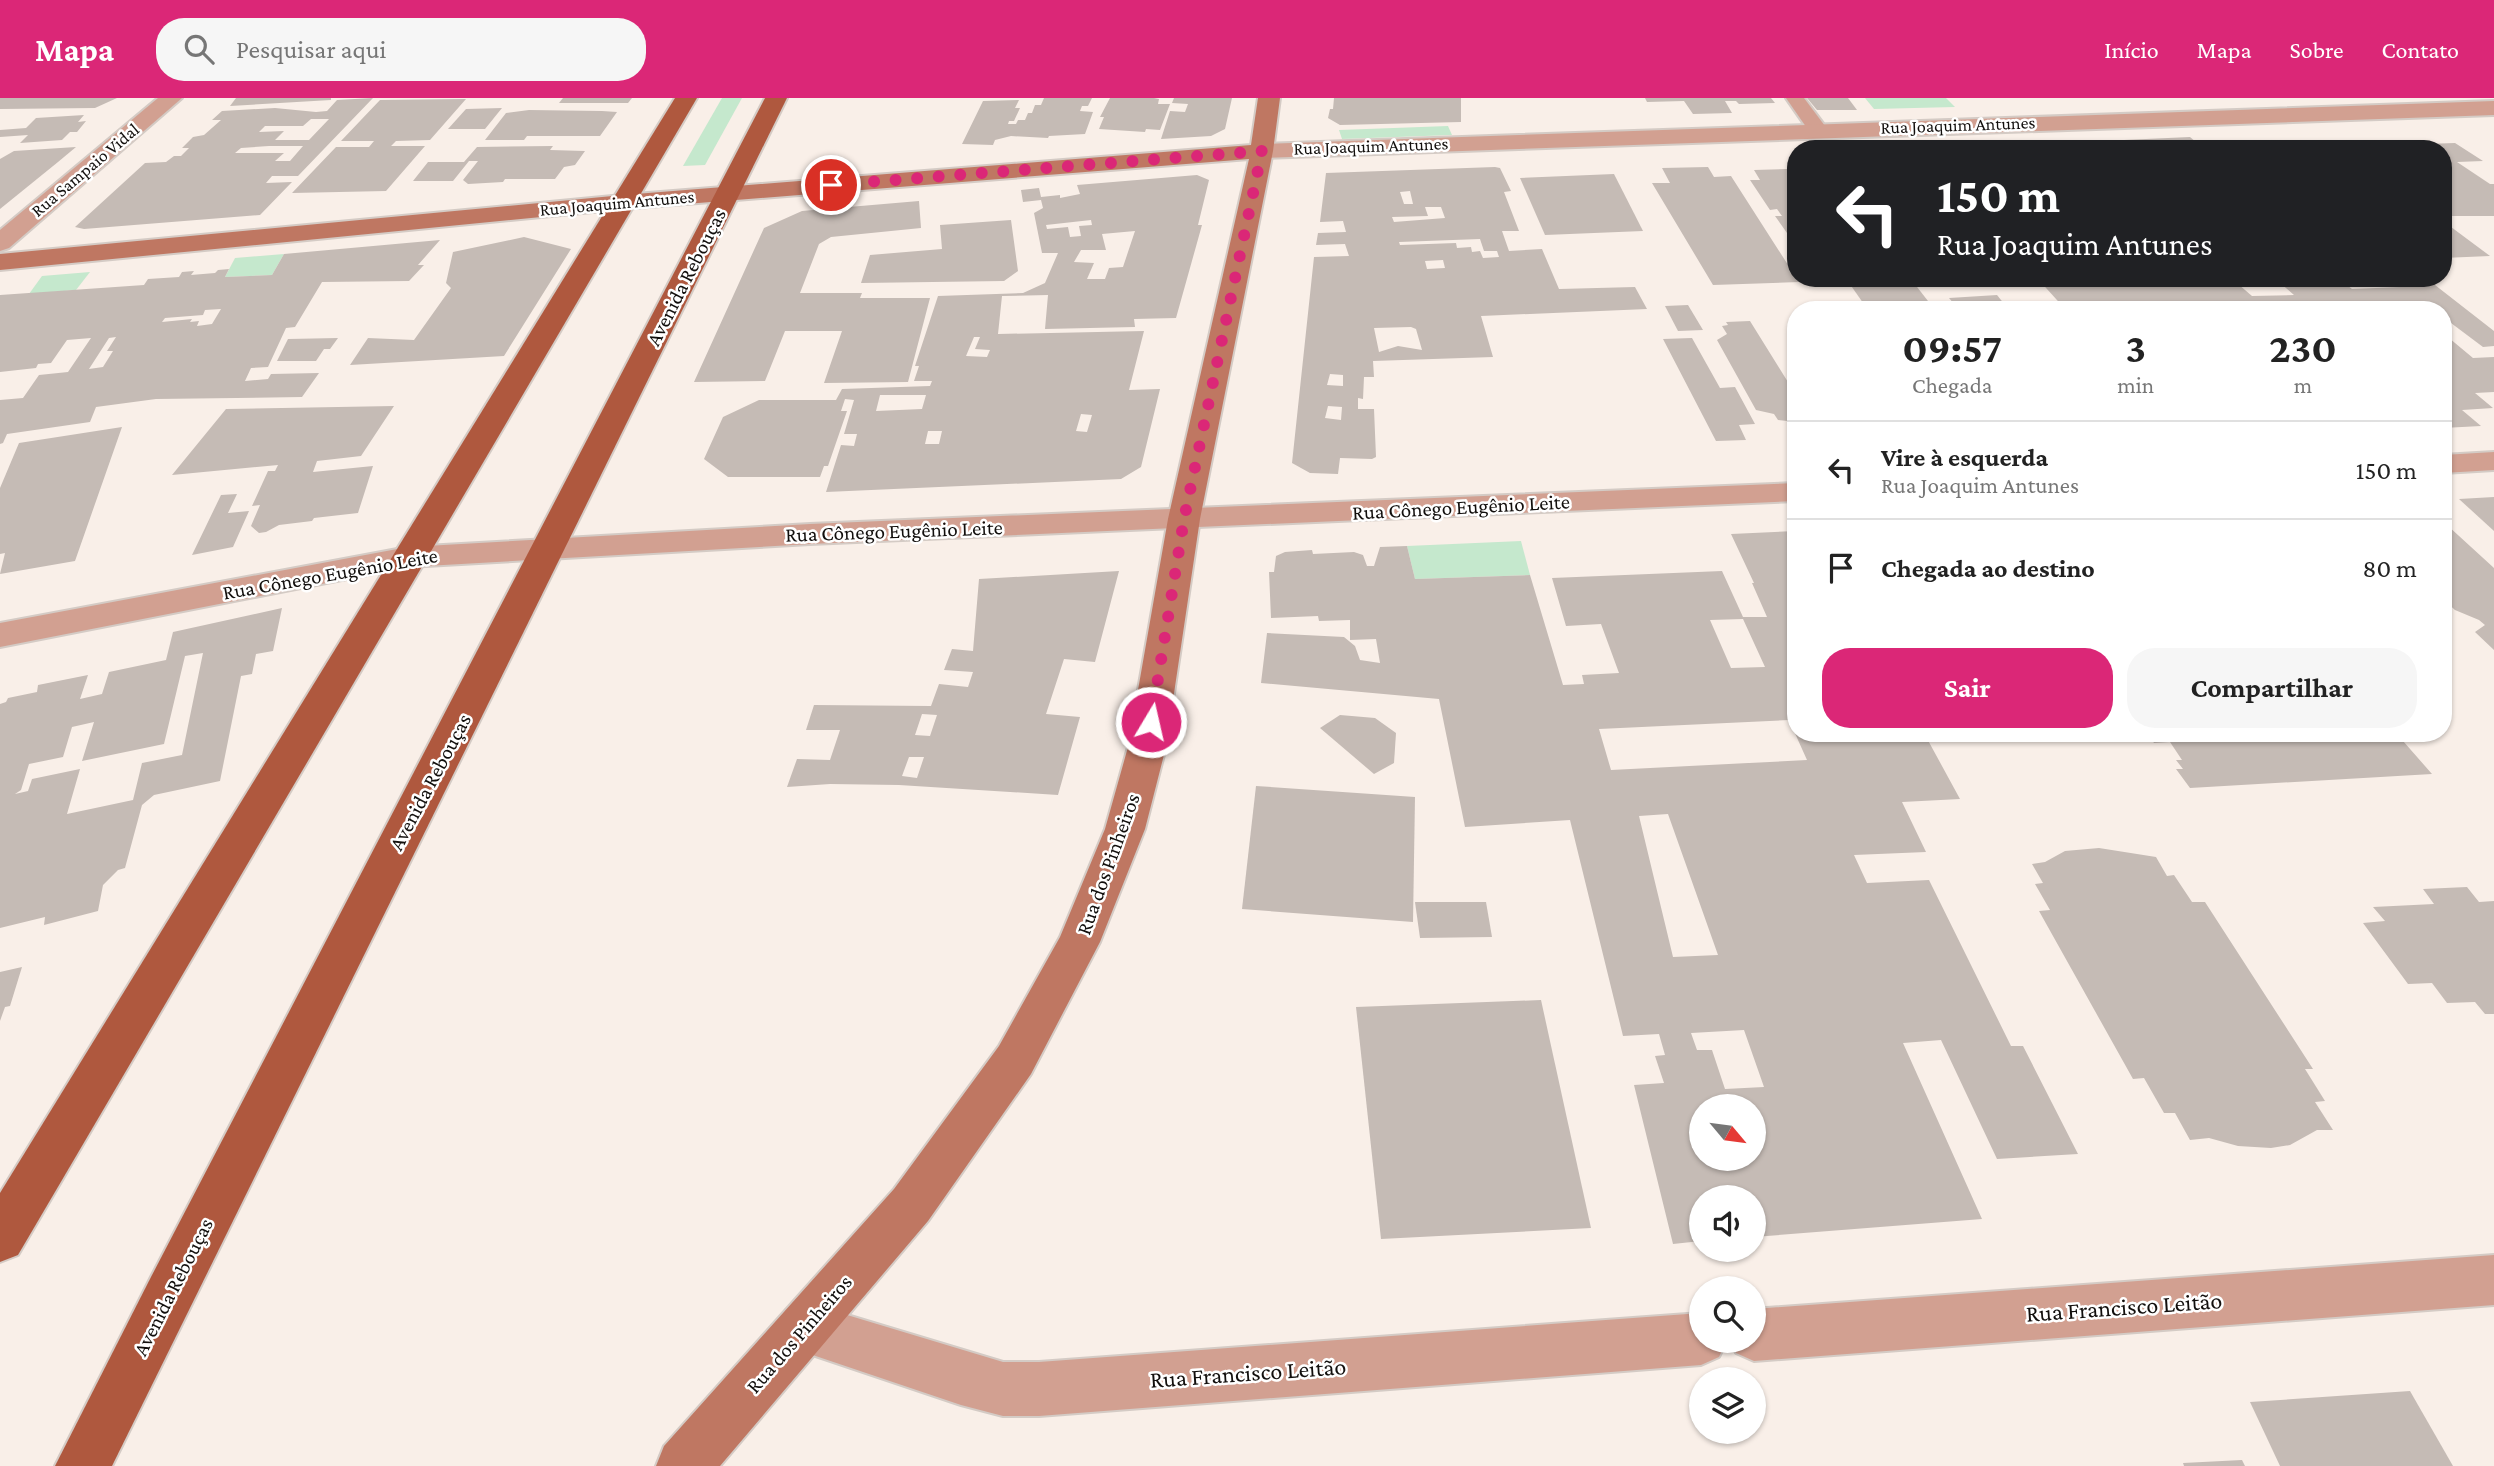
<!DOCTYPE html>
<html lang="pt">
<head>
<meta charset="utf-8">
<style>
  :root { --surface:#fff; --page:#f6f6f6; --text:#222; --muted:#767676; --line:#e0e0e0; --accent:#db2777 }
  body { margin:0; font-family:"Crimson Pro",serif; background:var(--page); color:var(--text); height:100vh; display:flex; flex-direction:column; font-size:26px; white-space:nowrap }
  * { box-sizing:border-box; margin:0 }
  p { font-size:23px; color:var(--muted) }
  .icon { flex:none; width:38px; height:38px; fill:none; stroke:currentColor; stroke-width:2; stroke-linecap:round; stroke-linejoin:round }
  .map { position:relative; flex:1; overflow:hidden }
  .details { position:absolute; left:1787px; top:203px; width:665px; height:441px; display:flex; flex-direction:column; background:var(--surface); border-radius:28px; box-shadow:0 2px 5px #0004 }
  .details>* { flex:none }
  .hud { position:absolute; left:1787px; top:42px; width:665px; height:147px; border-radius:28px; box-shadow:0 2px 5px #0004; background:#202124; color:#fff; overflow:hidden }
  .needle { width:46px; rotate:119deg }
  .fabs { position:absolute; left:1689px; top:996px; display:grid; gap:14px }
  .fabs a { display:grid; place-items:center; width:77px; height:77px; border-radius:50%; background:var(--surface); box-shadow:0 2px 5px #0004; font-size:35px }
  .pin { position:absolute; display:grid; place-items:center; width:60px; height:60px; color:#fff; margin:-30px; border:4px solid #fff; border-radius:50%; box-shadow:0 2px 7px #0007 }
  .me { position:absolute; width:77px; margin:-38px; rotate:9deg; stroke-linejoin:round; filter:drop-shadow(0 0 5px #0008) }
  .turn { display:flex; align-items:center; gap:24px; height:147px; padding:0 35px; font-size:32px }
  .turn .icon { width:91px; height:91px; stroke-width:2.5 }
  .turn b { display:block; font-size:49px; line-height:60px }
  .eta { display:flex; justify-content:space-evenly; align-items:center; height:119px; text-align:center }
  .eta b { font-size:42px; font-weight:700; line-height:49px }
  .cta { display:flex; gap:14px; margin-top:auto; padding:14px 35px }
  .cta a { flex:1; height:80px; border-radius:28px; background:var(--accent); color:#fff; font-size:28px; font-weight:700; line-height:80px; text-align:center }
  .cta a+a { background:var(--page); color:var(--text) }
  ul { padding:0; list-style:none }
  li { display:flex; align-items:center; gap:21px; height:98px; padding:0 35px; border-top:2px solid var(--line) }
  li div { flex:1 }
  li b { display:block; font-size:26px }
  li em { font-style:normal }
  header { display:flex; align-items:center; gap:42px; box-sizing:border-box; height:98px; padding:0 35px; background:var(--accent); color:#fff }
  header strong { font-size:33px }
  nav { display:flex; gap:38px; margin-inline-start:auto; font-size:24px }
  .search { width:490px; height:63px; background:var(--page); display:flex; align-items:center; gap:18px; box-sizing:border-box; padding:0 24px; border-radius:28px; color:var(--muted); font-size:26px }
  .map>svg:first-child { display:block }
  .green { fill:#c5e8cd }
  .building { fill:#c5bbb5; fill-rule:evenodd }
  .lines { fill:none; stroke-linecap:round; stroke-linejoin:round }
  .lane-casing { stroke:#d4cbc5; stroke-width:4 }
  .street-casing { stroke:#d4cbc5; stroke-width:4 }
  .secondary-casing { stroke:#d4cbc5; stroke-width:4 }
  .primary-casing { stroke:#d4cbc5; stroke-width:4 }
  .lane { fill:#d2a091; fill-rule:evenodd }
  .street { fill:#d2a091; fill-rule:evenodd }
  .secondary { fill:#bf7762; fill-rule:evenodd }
  .primary { fill:#af583e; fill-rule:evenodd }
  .route { stroke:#db2777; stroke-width:12; stroke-dasharray:0 21.6 }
  .labels { text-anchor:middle; stroke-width:5; stroke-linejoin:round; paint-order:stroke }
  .far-street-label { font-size:18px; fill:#120f0d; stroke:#fff }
  .street-label { font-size:21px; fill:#120f0d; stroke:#fff }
  .near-street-label { font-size:24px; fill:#120f0d; stroke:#fff }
</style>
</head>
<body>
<header>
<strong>Mapa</strong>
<div class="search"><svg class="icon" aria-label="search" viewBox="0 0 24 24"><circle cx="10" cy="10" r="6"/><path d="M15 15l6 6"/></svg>Pesquisar aqui</div>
<nav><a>Início</a><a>Mapa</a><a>Sobre</a><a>Contato</a></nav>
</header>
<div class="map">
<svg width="2494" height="1368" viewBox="0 0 2494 1368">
  <rect width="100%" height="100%" fill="#f9efe8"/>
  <!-- green -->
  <g class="green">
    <polygon points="722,0 742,0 705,67 683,68"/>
    <polygon points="1865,0 1946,0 1955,9 1874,11"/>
    <polygon points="1448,28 1452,37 1342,41 1339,32"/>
    <polygon points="284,156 272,177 225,179 235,160"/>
    <polygon points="90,174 76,192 29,196 42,178"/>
    <polygon points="1521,443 1530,477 1415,481 1407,448"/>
  </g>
  <!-- building -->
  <g class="building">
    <polygon points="0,0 117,0 95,10 0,11"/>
    <polygon points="236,0 331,0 331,2 230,8"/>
    <path d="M373,0L298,78H272L266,85L292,84L260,117L84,131L75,129L145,65L166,64L174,58H181L189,50H182L193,39L204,37L221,22H212L222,13L275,10L316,14L327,13L337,2ZM311,21H329L309,42H275L284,33L259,34L265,28H303ZM269,48H303L290,63H275L284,55H235L241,50Z"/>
    <polygon points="563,0 632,0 628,5 559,5"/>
    <polygon points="1044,0 1092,0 1088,8 1082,8 1080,13 1093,14 1085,36 1049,38 1048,40 1011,38 995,42 993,47 962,46 983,3 1019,2 1015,10 1020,10 1014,23 1009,23 1008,26 1016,26 1018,22 1025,22 1028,15 1032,15 1035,7 1041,7"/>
    <polygon points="1110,0 1154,0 1159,1 1158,6 1170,6 1160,32 1146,31 1145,34 1099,31 1104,19 1100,19"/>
    <polygon points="1174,0 1232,0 1225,31 1211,38 1161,41 1170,13 1185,14 1188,6 1172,5"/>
    <polygon points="1334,0 1461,0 1461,24 1340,27 1328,20 1330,11 1333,11"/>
    <polygon points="1645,0 1771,0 1775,5 1739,6 1736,3 1725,3 1732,15 1693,16 1684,3 1647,4"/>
    <polygon points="1807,0 1848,0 1857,12 1817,12"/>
    <polygon points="466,1 430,42 396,43 391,48 425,48 386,93 292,95 336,49 369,49 374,43 341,43 380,2"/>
    <polygon points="502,10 485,31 448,31 466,11"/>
    <polygon points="529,12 602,13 617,14 600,38 527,38 524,42 485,42 506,15"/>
    <polygon points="84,17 78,24 86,23 77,34 70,34 62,42 20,45 28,37 0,39 0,32 26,30 36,20"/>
    <polygon points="2190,39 2204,51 2134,51 2124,42"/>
    <polygon points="2388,42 2394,47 2455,45 2483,63 2457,64 2490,86 2494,86 2494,118 2443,118 2443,51 2345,51 2336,44"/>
    <polygon points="553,48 550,52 585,53 575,67 564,69 555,81 505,81 503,84 468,86 463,82 478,63 469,63 453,83 413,83 428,64 464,64 477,49"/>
    <polygon points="76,49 58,64 0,111 0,61 14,53"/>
    <path d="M1495,69L1500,70L1511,93L1504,94L1519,133H1502L1509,153L1542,151L1559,191L1635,189L1647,211L1481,218L1493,259L1373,263L1374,279H1364L1363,301L1358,300V311H1374L1376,359L1372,361L1340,360L1338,376L1310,375L1292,365L1314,159L1349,158L1345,146L1316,147L1318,135L1346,134L1343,123L1320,124L1326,75ZM1410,93L1413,106H1404L1400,94ZM1425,109H1441L1445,120L1394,124L1392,119L1428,118ZM1480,141L1484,153H1497L1499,159L1483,160L1480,153L1472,154L1471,149L1457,150L1456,145L1400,147L1399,144ZM1443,162L1445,170L1427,171L1425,163ZM1411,229L1416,231L1422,252L1398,248L1379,254L1374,230ZM1330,276L1343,277V288L1327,287ZM1328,308L1342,309L1341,322L1325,320Z"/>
    <polygon points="1708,69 1714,79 1731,78 1799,184 1713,187 1652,85 1670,85 1662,70"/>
    <polygon points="1787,71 1796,83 1796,135 1787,135 1775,118 1782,118 1777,111 1770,112 1750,82 1760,82 1754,72"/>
    <polygon points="1614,76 1643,133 1545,137 1520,80"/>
    <path d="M1197,77L1209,82L1198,127H1202L1176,220L1134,221L1135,229L1045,231L1048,197L1002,198L998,236L1144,233L1129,292L1160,291L1141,369L1121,381L826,394L841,347L854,348L857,336H844L854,302L845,301L841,313H847L828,368H824L820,379H728L704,361L723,319L759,302H836L842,291L930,288L932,283H914L919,268H915L938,198L1023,195L1045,185L1058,155H1042L1034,115L1043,110L1041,102L1023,104L1021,92L1039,90L1041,99L1060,97V100L1080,96L1077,87ZM1091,122L1092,127L1079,128L1081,138L1070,139L1068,129L1047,131L1046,127ZM1135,133L1123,169L1109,170L1105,181H1087L1094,165L1074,164L1081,152H1106L1102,136ZM974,239H980L975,251L990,252L987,259L966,258ZM880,297H926L922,311L876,313ZM1081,316L1092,317L1087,334L1076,333ZM928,333H942L939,346H925Z"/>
    <polygon points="919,103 921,130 831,139 819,146 800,195 862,195 860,200 930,200 908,284 824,285 842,233 785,233 765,283 694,284 764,130 802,113"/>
    <polygon points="1011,122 1018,173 1004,183 861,185 870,157 942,151 940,127"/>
    <polygon points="2443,123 2490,158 2443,160"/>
    <polygon points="524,139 571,151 504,258 350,267 368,240 414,242 451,190 446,185 453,154"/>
    <path d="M440,142L418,167H424L409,183L322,184L295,229L286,230L268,269L251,270L245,283L268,281L271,276L319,275L302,299L156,301L96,309L90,324L7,336L3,345L0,346V302L23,300L39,277L68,274L91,240L67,242L51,265L38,266L36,270L0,274V197L144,187L148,181L179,179L182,174L194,173L191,177L215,175L218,172L229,171L225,179L272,177L284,156ZM221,211L212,226L197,228L199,223L190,224L192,221L162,224L165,220L203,217L205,212ZM116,239L107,253H113L103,269L89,271L109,240Z"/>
    <polygon points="1882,180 1910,180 1935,212 1868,212 1847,182"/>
    <path d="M2037,180H2338L2352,191L2400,189L2388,180H2426L2494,233V248L2483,249L2443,219V212H2145L2141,208H2127L2130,212H2066ZM2279,184L2294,197L2252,198L2238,186Z"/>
    <polygon points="1997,197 2009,212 1959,212 1949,200"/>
    <polygon points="1688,207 1703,232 1678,233 1665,208"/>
    <polygon points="1750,223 1796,297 1796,329 1791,330 1787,323 1778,322 1774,316 1756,312 1717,242 1727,236 1722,228 1728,227 1726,224"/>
    <polygon points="2443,235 2473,260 2494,259 2494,294 2475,295 2493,310 2462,312 2481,328 2443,330"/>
    <polygon points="338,240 330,251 324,251 316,263 277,263 288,241"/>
    <polygon points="1692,240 1720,290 1735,289 1755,326 1739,327 1746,342 1716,343 1663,241"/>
    <polygon points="394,308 361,358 317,363 313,374 373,368 358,415 314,420 312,423 279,427 266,434 259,435 251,428 260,407 252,408 268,373 275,373 278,367 172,377 226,311"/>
    <polygon points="122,329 75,463 0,476 5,455 0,456 0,390 19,345"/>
    <polygon points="237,396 228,415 249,413 233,449 192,457 221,397"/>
    <polygon points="2494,399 2494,433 2459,401"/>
    <polygon points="2447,427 2494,470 2494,552 2475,534 2485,527 2479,522 2455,512 2443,501 2443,428"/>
    <path d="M1796,433V635H1924L1960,701L1902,704L1926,754L1854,757L1867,785L1929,782L2011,948H2023L2078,1056L1997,1061L1941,942L1903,945L1982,1121L1754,1139V1099H1701V1143L1673,1146L1634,987L1664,985L1655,958L1665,957L1659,936L1623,938L1570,722L1465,729L1439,601L1261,585L1267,535L1344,539L1355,548L1360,562L1380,565L1376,541L1350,542V522L1319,523L1318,518L1271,520L1269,474H1274L1276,458L1285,454L1312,452L1313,456L1354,454L1363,457L1367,468H1374L1380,449L1407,448L1415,481L1530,477L1563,587L1584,586L1582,577L1619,575L1601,526L1566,528L1552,480L1722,473L1743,519H1767L1752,485H1754L1731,436ZM1743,521L1765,569L1731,570L1710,522ZM1789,622L1807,662L1611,672L1599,631ZM1668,716L1718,857L1673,859L1639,718ZM1744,932L1764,989L1725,991L1712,952H1697L1691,935ZM1701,1008H1754V1060H1701Z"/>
    <path d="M1119,473L1095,564L1064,561L1046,616L1080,619L1058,697L899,687L830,686L787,689L797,661L830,662L840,632H806L814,607L931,608L939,586L968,589L973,574L944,572L952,551L973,553L979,481ZM922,616L937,617L930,638L915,637ZM909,659H924L917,680L902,678Z"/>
    <path d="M282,510L273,553L256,556L252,576L241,578L220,683L154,697L142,707L125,770L118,772L103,787L98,813L44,827L45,819L0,830V606L6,604L8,600L37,594L38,587L88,577L80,601L102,596L109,574L166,562L173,534ZM203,555L182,657L142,665L133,702L67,716L80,671L32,681L28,693L15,696L21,692L29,666L63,659L72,629L94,624L82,663L164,646L185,558Z"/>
    <polygon points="1340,617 1375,620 1396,635 1394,665 1374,676 1320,630"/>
    <polygon points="1951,635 2004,635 2008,641 1956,643"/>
    <polygon points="2124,635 2396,635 2432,676 2190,690 2176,671 2183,671 2176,662 2182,662 2170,644 2154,645 2149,638 2127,640"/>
    <polygon points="1256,688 1415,699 1413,824 1242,811"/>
    <polygon points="2099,750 2156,759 2167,778 2174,777 2192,804 2205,804 2313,971 2305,971 2325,1003 2315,1004 2333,1032 2317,1032 2290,1047 2271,1050 2238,1048 2209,1040 2190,1042 2175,1015 2164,1015 2144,980 2133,981 2039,813 2050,812 2035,786 2043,785 2032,766 2045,764 2065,753"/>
    <polygon points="2467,789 2479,804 2494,803 2494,916 2485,916 2475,904 2447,905 2432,885 2408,886 2363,825 2385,823 2373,809 2434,806 2423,791"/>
    <polygon points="1415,804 1486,804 1492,839 1420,840"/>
    <polygon points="22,869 10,908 5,909 0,923 0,874"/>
    <polygon points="1541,902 1591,1130 1381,1141 1356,909"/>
    <polygon points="2410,1293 2453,1368 2280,1368 2250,1304"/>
    <polygon points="2242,1362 2245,1368 2184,1368 2183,1365"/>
  </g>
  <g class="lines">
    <defs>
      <polygon id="lane" points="1786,0 1804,0 1828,32 1825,36 1811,36"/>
      <g id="street">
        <polygon points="158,0 182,0 9,150 0,153 0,132"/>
        <polygon points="2494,3 2494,17 1262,60 1254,58 1251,53 1254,48 1262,46"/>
        <polygon points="2494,354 2494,372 2443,375 2443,357"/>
        <polygon points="1796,385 1796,403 810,446 408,469 0,549 0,525 408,449 810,426"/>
        <polygon points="2494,1157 2494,1207 1754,1263 1736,1255 1730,1242 1754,1242 1754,1211"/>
        <polygon points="804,1204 1003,1264 1039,1264 1701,1215 1701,1242 1727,1242 1719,1259 1701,1267 1039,1318 1003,1318 961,1307 786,1248 778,1230 786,1212"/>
      </g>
      <polygon id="secondary" points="1258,0 1280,0 1273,53 1200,421 1166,649 1145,731 1100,844 1031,976 928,1123 720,1368 656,1368 664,1348 894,1091 999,948 1060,839 1105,731 1128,649 1168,421 1249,61 623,111 0,172 0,156 623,97 1251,47"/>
      <g id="primary">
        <polygon points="675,0 697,0 18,1157 0,1164 0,1095"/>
        <polygon points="765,0 787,0 112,1368 55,1368 151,1179"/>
      </g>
    </defs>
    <!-- lane casing -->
    <use href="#lane" class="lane-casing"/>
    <!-- street casing -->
    <use href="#street" class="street-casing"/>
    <!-- secondary casing -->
    <use href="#secondary" class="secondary-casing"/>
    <!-- primary casing -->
    <use href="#primary" class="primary-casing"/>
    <!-- lane -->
    <use href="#lane" class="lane"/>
    <!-- street -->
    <use href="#street" class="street"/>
    <!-- secondary -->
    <use href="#secondary" class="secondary"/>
    <!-- primary -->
    <use href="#primary" class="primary"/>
  </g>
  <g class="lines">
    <!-- route -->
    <polyline class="route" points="831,87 1262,53 1184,421 1151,624"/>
  </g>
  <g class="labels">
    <!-- far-street labels -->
    <g class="far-street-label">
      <text transform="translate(1958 27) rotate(-2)" y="6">Rua Joaquim Antunes</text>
      <text transform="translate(1371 48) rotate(-2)" y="6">Rua Joaquim Antunes</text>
      <text transform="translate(85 72) rotate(-40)" y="6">Rua Sampaio Vidal</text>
      <text transform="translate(617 105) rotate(-5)" y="6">Rua Joaquim Antunes</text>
    </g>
    <!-- street labels -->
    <g class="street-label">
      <text transform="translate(686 179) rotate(-63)" y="7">Avenida Rebouças</text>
      <text transform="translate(1461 409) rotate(-3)" y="7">Rua Cônego Eugênio Leite</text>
      <text transform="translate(894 433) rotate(-2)" y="7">Rua Cônego Eugênio Leite</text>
      <text transform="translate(330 476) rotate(-10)" y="7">Rua Cônego Eugênio Leite</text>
      <text transform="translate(430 684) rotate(-62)" y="7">Avenida Rebouças</text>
      <text transform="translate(1108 766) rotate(-70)" y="7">Rua dos Pinheiros</text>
      <text transform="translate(173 1189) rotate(-63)" y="7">Avenida Rebouças</text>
      <text transform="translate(799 1236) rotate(-49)" y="7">Rua dos Pinheiros</text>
    </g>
    <!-- near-street labels -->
    <g class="near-street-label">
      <text transform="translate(2124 1209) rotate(-4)" y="8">Rua Francisco Leitão</text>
      <text transform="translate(1248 1275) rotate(-4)" y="8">Rua Francisco Leitão</text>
    </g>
  </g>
</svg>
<div class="fabs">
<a><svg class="needle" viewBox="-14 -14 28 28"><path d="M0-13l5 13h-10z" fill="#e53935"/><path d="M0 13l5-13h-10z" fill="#767676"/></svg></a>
<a><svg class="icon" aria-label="sound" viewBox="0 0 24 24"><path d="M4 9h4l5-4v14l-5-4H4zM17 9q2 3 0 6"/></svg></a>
<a><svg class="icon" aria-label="search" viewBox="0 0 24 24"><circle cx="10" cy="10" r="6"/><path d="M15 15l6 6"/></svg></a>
<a><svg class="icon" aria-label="layers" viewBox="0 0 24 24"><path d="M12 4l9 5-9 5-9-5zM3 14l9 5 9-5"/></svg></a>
</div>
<div class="pin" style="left:831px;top:87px;background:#d93025"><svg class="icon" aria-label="arrive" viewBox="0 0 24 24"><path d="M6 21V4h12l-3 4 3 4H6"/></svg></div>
<svg class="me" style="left:1151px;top:624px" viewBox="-20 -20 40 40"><circle r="17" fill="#db2777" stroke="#fff" stroke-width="3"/><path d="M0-11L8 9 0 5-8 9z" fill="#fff"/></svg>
<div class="hud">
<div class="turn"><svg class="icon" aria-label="left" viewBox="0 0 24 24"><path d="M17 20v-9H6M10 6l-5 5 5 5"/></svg><div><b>150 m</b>Rua Joaquim Antunes</div></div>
</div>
<section class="details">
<div class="eta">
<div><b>09:57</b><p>Chegada</p></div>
<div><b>3</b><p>min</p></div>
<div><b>230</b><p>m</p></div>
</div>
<ul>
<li><svg class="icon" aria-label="left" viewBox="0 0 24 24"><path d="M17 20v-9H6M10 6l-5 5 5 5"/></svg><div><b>Vire à esquerda</b><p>Rua Joaquim Antunes</p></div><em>150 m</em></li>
<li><svg class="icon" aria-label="arrive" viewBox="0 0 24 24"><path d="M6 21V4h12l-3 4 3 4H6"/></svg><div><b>Chegada ao destino</b></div><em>80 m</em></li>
</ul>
<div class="cta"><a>Sair</a><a>Compartilhar</a></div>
</section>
</div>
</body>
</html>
